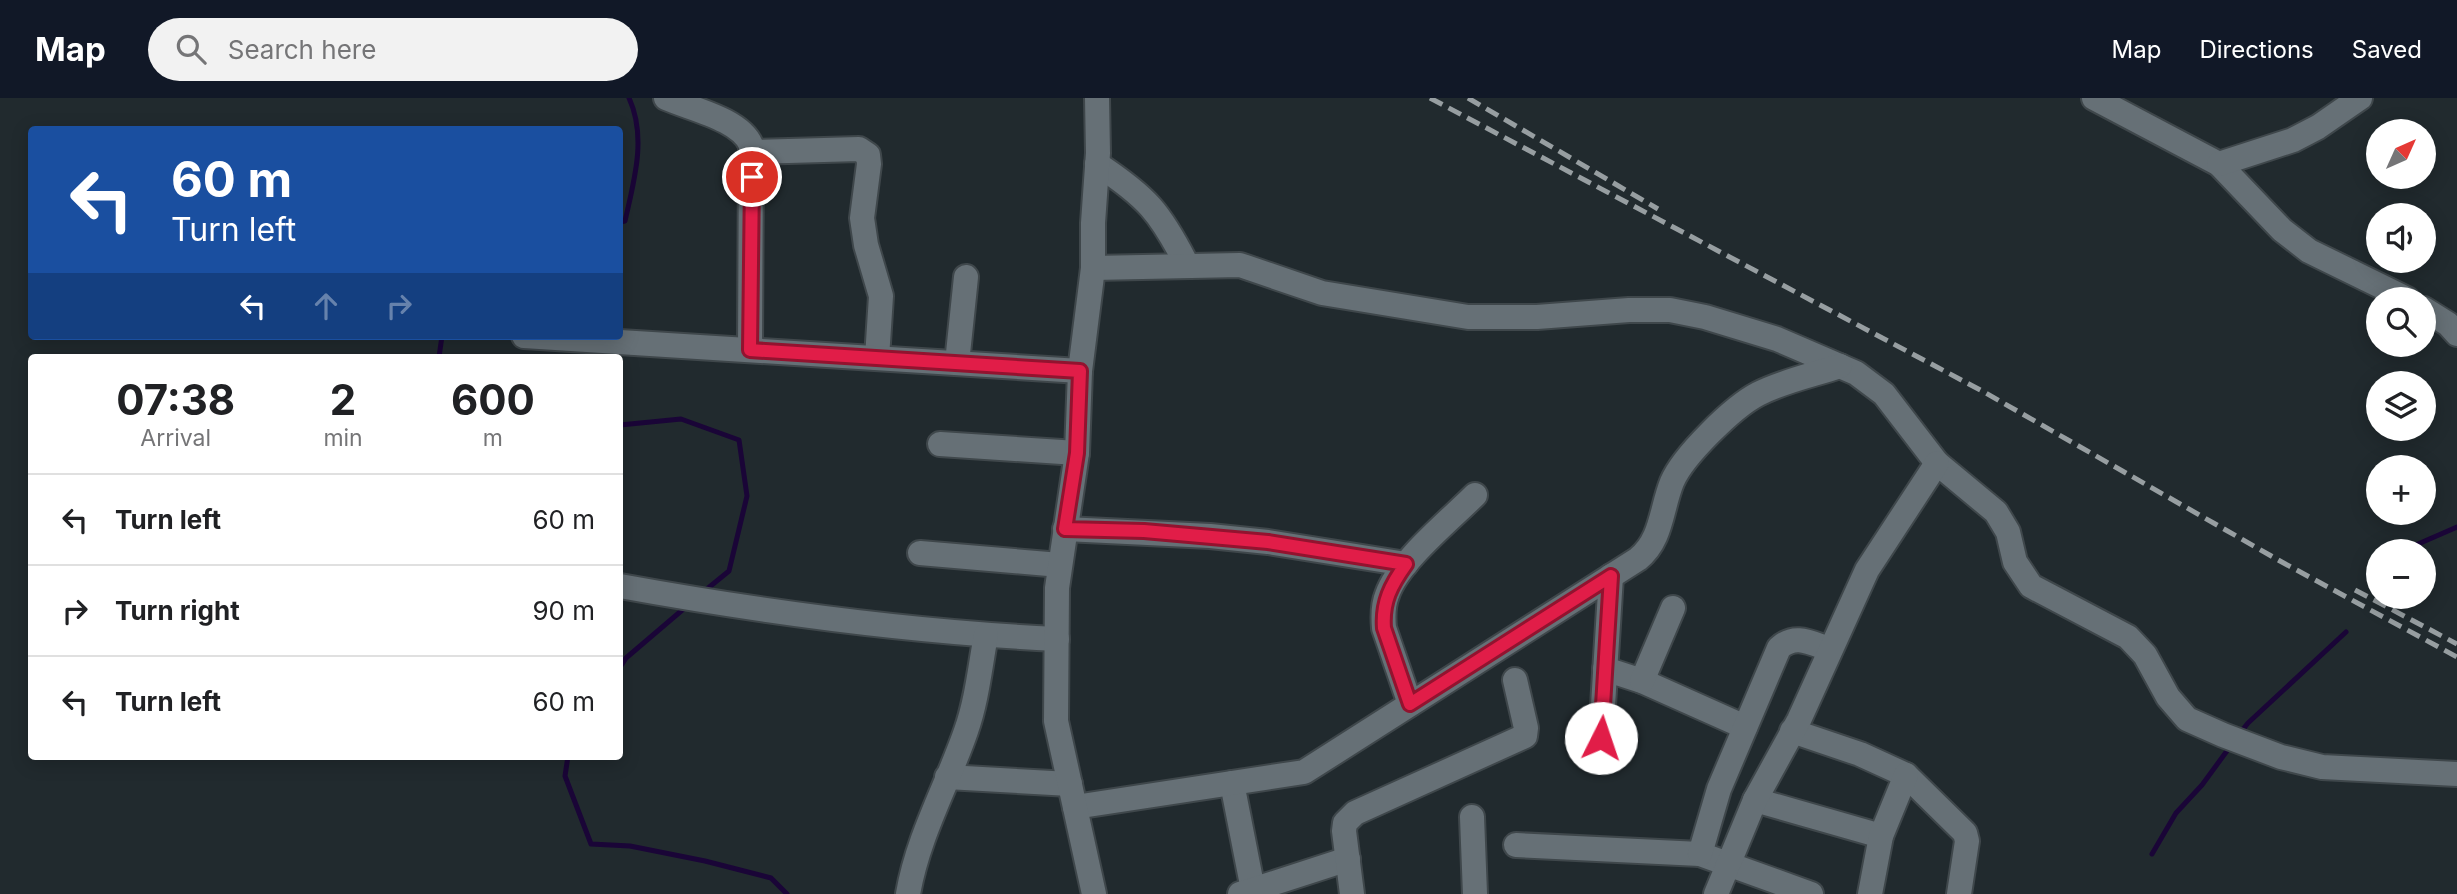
<!DOCTYPE html>
<html lang="en">
<head>
<meta charset="utf-8">
<style>
  :root { --surface:#fff; --page:#f2f2f2; --text:#202124; --muted:#757577; --line:#e0e0e0; --accent:#111827 }
  body { margin:0; font-family:Inter,sans-serif; background:var(--page); color:var(--text); height:100vh; display:flex; flex-direction:column; font-size:26px; white-space:nowrap }
  * { box-sizing:border-box; margin:0 }
  p { font-size:23px; color:var(--muted) }
  .icon { flex:none; width:38px; height:38px; fill:none; stroke:currentColor; stroke-width:2; stroke-linecap:round; stroke-linejoin:round }
  .map { position:relative; flex:1; overflow:hidden }
  .drawer { position:absolute; left:28px; top:256px; width:595px; height:406px; display:flex; flex-direction:column; background:var(--surface); border-radius:7px; box-shadow:0 4px 18px #0003 }
  .drawer>* { flex:none }
  .guide { position:absolute; left:28px; top:28px; width:595px; height:214px; border-radius:7px; box-shadow:0 4px 18px #0003; background:#1a4fa0; color:#fff; overflow:hidden }
  .needle { width:46px; rotate:45deg }
  .fabs { position:absolute; left:2366px; top:21px; display:grid; gap:14px }
  .fabs a { display:grid; place-items:center; width:70px; height:70px; border-radius:50%; background:var(--surface); box-shadow:0 4px 18px #0003; font-size:35px }
  .pin { position:absolute; display:grid; place-items:center; width:60px; height:60px; color:#fff; margin:-30px; border:4px solid #fff; border-radius:50%; box-shadow:0 2px 7px #0007 }
  .me { position:absolute; width:77px; margin:-38px; rotate:4deg; stroke-linejoin:round; filter:drop-shadow(0 0 5px #0008) }
  .turn { display:flex; align-items:center; gap:24px; height:147px; padding:0 28px; font-size:32px }
  .turn .icon { width:91px; height:91px; stroke-width:2.5 }
  .turn b { display:block; font-size:49px; line-height:60px }
  .lanes { display:flex; align-items:center; height:66px; padding:0 28px; background:#0003; justify-content:center; gap:35px; direction:ltr }
  .lanes .off { opacity:.35 }
  .eta { display:flex; justify-content:space-evenly; align-items:center; height:119px; text-align:center }
  .eta b { font-size:42px; font-weight:700; line-height:49px }
  ul { padding:0; list-style:none }
  li { display:flex; align-items:center; gap:21px; height:91px; padding:0 28px; border-top:2px solid var(--line) }
  li div { flex:1 }
  li b { display:block; font-size:26px }
  li em { font-style:normal }
  header { display:flex; align-items:center; gap:42px; box-sizing:border-box; height:98px; padding:0 35px; background:var(--accent); color:#fff }
  header strong { font-size:33px }
  nav { display:flex; gap:38px; margin-inline-start:auto; font-size:24px }
  .search { width:490px; height:63px; background:var(--page); display:flex; align-items:center; gap:18px; box-sizing:border-box; padding:0 24px; border-radius:38px; color:var(--muted); font-size:26px }
  .map>svg:first-child { display:block }
  .lines { fill:none; stroke-linecap:round; stroke-linejoin:round }
  .stream { stroke:#1a0537; stroke-width:5 }
  .minor-casing { stroke:#3f474b; stroke-width:28 }
  .minor { stroke:#667076; stroke-width:24 }
  .rail { stroke:#979ea1; stroke-width:5; stroke-dasharray:14 7; stroke-linecap:butt }
  .route-casing { stroke:#92132f; stroke-width:18 }
  .route { stroke:#e11d48; stroke-width:12 }
</style>
</head>
<body>
<header>
<strong>Map</strong>
<div class="search"><svg class="icon" aria-label="search" viewBox="0 0 24 24"><circle cx="10" cy="10" r="6"/><path d="M15 15l6 6"/></svg>Search here</div>
<nav><a>Map</a><a>Directions</a><a>Saved</a></nav>
</header>
<div class="map">
<svg width="2457" height="796" viewBox="0 0 2457 796">
  <rect width="100%" height="100%" fill="#212a2e"/>
  <g class="lines">
    <!-- stream -->
    <g class="stream">
      <path d="M620,124L625,123C634,83 647,39 629,0"/>
      <polyline points="439,259 442,238"/>
      <polyline points="620,327 681,321 739,342 747,398 729,473 702,495"/>
      <polyline points="2402,453 2457,429"/>
      <polyline points="620,569 626,560 687,508"/>
      <polyline points="2240,635 2248,625 2346,534"/>
      <polyline points="568,658 565,678 591,746 630,748 705,763 771,780 787,796"/>
      <polyline points="2152,756 2176,715 2202,687 2232,646"/>
    </g>
    <defs>
      <g id="minor">
        <path d="M666,0C691,11 740,21 751,47L750,252"/>
        <polyline points="2094,0 2219,66 2282,132 2309,153 2407,201"/>
        <polyline points="752,54 859,51 868,57 869,66 862,120 866,147 881,198 877,260"/>
        <path d="M1097,66C1147,99 1160,114 1187,167"/>
        <polyline points="2219,66 2293,42 2318,29 2360,0"/>
        <polyline points="1093,170 1240,167 1322,195 1468,219 1537,219 1629,212 1670,212 1705,219 1777,241 1856,275 1884,296 1937,365 1996,414 2008,434 2015,464 2031,488 2128,539 2145,557 2168,599 2187,621 2223,637 2281,659 2322,669 2457,676"/>
        <polyline points="2424,211 2448,226 2457,236"/>
        <polyline points="524,238 1080,273"/>
        <polyline points="957,265 966,179"/>
        <polyline points="940,346 1077,355"/>
        <polyline points="1065,431 1210,438 1268,444 1406,466"/>
        <polyline points="920,455 1060,467"/>
        <path d="M620,488C763,514 911,534 1057,541"/>
        <polyline points="1605,571 1642,583 1745,629"/>
        <polyline points="1642,583 1673,510"/>
        <path d="M1410,606L1384,530C1383,519 1383,507 1387,497C1398,464 1450,422 1475,397"/>
        <polyline points="1792,633 1860,656 1906,677 1965,735 1967,743 1959,796"/>
        <polyline points="1601,640 1611,478"/>
        <polyline points="947,679 1070,686"/>
        <polyline points="1232,685 1253,792"/>
        <polyline points="1755,702 1881,738"/>
        <path d="M1075,709L1304,674L1638,461C1662,442 1661,411 1672,384C1683,358 1733,309 1758,296C1783,283 1813,277 1840,268"/>
        <polyline points="1472,719 1475,796"/>
        <polyline points="1516,747 1700,756 1811,796"/>
        <path d="M1700,756L1719,691L1779,550C1795,535 1811,545 1829,551"/>
        <path d="M908,796C918,738 947,688 966,633C977,602 980,569 986,537"/>
        <polyline points="1094,796 1056,623 1057,490 1077,355 1080,273 1093,170 1093,125 1098,55 1097,0"/>
        <polyline points="1240,796 1348,761"/>
        <polyline points="1352,796 1344,733 1345,725 1355,715 1525,638 1526,630 1515,582"/>
        <polyline points="1716,796 1755,702 1799,622 1867,472 1937,365"/>
        <polyline points="1870,796 1881,738 1906,677"/>
      </g>
    </defs>
    <!-- minor casing -->
    <use href="#minor" class="minor-casing"/>
    <!-- minor -->
    <use href="#minor" class="minor"/>
    <!-- rail -->
    <g class="rail">
      <polyline points="1430,0 1984,294 2280,463 2457,559"/>
      <polyline points="1468,0 1658,111"/>
      <polyline points="2355,492 2457,546"/>
    </g>
  </g>
  <g class="lines">
    <defs>
      <path id="route" d="M752,79L750,252L1080,273L1077,355L1065,431L1144,433L1268,444L1406,466C1391,487 1382,504 1384,530L1410,606L1611,478L1601,640"/>
    </defs>
    <!-- route casing -->
    <use href="#route" class="route-casing"/>
    <!-- route -->
    <use href="#route" class="route"/>
  </g>
</svg>
<div class="fabs">
<a><svg class="needle" viewBox="-14 -14 28 28"><path d="M0-13l5 13h-10z" fill="#e53935"/><path d="M0 13l5-13h-10z" fill="#757577"/></svg></a>
<a><svg class="icon" aria-label="sound" viewBox="0 0 24 24"><path d="M4 9h4l5-4v14l-5-4H4zM17 9q2 3 0 6"/></svg></a>
<a><svg class="icon" aria-label="search" viewBox="0 0 24 24"><circle cx="10" cy="10" r="6"/><path d="M15 15l6 6"/></svg></a>
<a><svg class="icon" aria-label="layers" viewBox="0 0 24 24"><path d="M12 4l9 5-9 5-9-5zM3 14l9 5 9-5"/></svg></a>
<a>+</a>
<a>−</a>
</div>
<div class="pin" style="left:752px;top:79px;background:#d93025"><svg class="icon" aria-label="arrive" viewBox="0 0 24 24"><path d="M6 21V4h12l-3 4 3 4H6"/></svg></div>
<svg class="me" style="left:1601px;top:640px" viewBox="-20 -20 40 40"><circle r="19" fill="#fff"/><path d="M0-13L10 11 0 6-10 11z" fill="#e11d48"/></svg>
<div class="guide">
<div class="turn"><svg class="icon" aria-label="left" viewBox="0 0 24 24"><path d="M17 20v-9H6M10 6l-5 5 5 5"/></svg><div><b>60 m</b>Turn left</div></div>
<div class="lanes"><svg class="icon" aria-label="left" viewBox="0 0 24 24"><path d="M17 20v-9H6M10 6l-5 5 5 5"/></svg><svg class="icon off" aria-label="ahead" viewBox="0 0 24 24"><path d="M12 20V5M6 11l6-6 6 6"/></svg><svg class="icon off" aria-label="right" viewBox="0 0 24 24"><path d="M7 20v-9h11M14 6l5 5-5 5"/></svg></div>
</div>
<section class="drawer">
<div class="eta">
<div><b>07:38</b><p>Arrival</p></div>
<div><b>2</b><p>min</p></div>
<div><b>600</b><p>m</p></div>
</div>
<ul>
<li><svg class="icon" aria-label="left" viewBox="0 0 24 24"><path d="M17 20v-9H6M10 6l-5 5 5 5"/></svg><div><b>Turn left</b></div><em>60 m</em></li>
<li><svg class="icon" aria-label="right" viewBox="0 0 24 24"><path d="M7 20v-9h11M14 6l5 5-5 5"/></svg><div><b>Turn right</b></div><em>90 m</em></li>
<li><svg class="icon" aria-label="left" viewBox="0 0 24 24"><path d="M17 20v-9H6M10 6l-5 5 5 5"/></svg><div><b>Turn left</b></div><em>60 m</em></li>
</ul>
</section>
</div>
</body>
</html>
